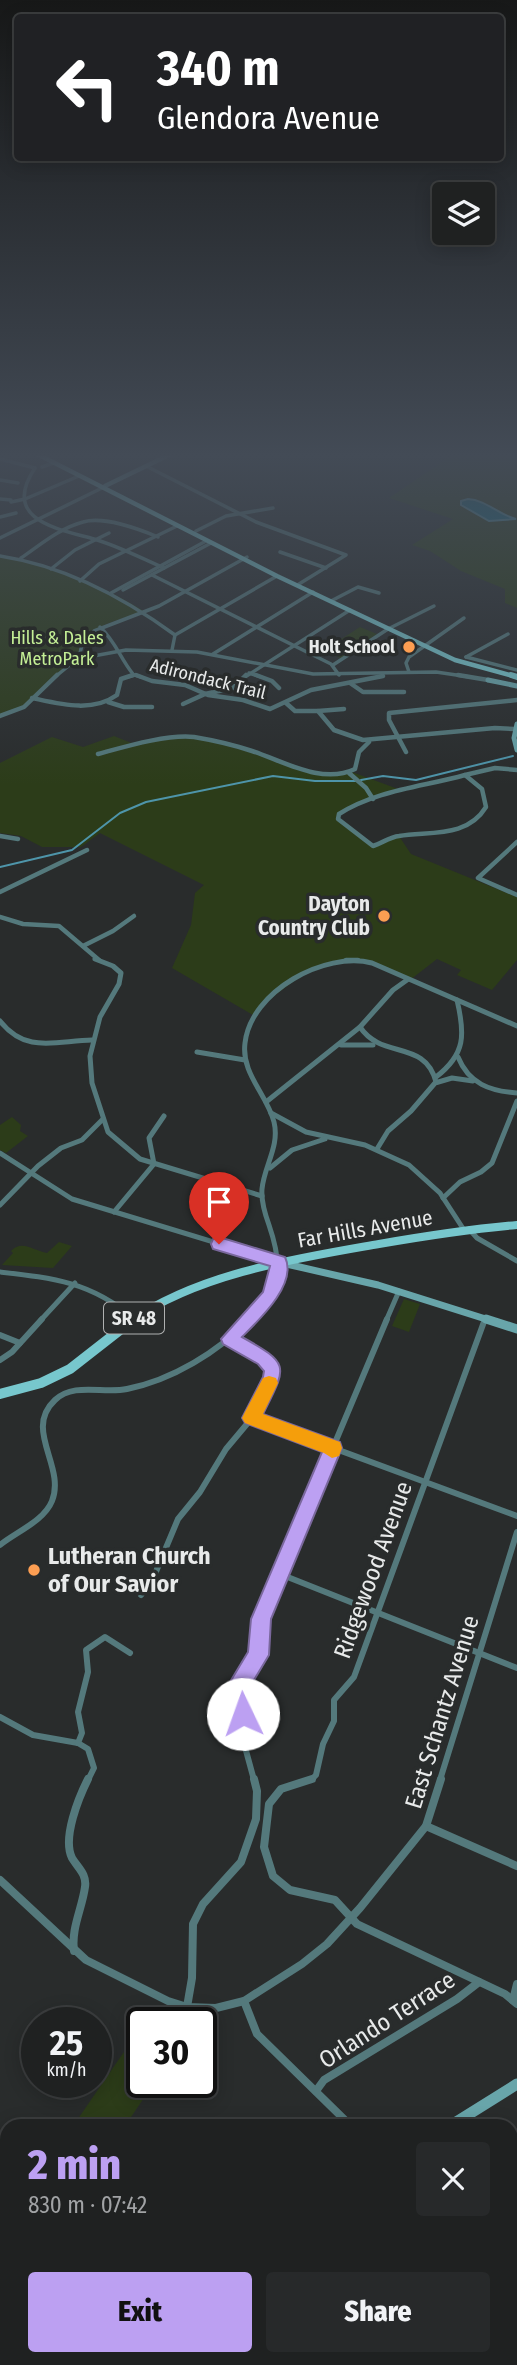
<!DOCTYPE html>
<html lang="en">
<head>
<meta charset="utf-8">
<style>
  :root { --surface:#1f2121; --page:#27292a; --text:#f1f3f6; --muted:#a1a3a5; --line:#3c3e3f; --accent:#bca0f2 }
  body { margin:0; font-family:"Fira Sans Condensed",sans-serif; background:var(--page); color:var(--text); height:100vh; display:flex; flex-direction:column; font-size:26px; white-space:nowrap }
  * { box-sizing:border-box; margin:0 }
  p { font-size:23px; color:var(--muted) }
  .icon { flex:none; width:38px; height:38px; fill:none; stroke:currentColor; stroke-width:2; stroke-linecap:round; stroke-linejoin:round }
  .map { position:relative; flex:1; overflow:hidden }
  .sheet { position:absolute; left:0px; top:2119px; width:518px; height:247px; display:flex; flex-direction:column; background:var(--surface); border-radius:21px 21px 0 0; box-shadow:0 4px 18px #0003,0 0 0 2px var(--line) }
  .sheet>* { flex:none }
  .top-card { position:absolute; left:14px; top:14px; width:490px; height:147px; border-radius:7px; box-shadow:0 4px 18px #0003,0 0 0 2px var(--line); background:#202124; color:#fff; overflow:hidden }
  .buttons { position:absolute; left:432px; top:182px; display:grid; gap:14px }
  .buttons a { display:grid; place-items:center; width:63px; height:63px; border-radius:7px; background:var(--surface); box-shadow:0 4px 18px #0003,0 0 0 2px var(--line); font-size:35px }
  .speed { position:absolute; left:21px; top:2007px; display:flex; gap:14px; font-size:35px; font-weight:700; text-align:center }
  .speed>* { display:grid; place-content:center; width:91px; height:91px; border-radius:50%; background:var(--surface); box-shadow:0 4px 18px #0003,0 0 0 2px var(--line); line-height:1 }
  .speed small { font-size:18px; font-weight:400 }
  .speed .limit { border:4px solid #111; border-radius:10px; background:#fff; color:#111 }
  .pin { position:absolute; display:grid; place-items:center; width:60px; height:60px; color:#fff; margin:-72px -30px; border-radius:50% 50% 50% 0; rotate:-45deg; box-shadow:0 0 7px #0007 }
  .pin .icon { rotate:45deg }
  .me { position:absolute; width:77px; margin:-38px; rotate:357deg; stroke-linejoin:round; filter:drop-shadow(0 0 5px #0008) }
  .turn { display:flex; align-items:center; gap:24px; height:147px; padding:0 28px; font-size:32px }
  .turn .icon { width:91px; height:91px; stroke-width:2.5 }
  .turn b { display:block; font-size:49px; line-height:60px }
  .round { display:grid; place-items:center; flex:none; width:74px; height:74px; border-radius:7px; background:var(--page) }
  .summary { display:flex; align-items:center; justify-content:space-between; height:119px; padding:0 28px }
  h1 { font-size:42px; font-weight:800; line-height:52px; color:var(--accent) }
  .cta { display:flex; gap:14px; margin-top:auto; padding:14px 28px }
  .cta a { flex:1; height:80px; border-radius:7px; background:var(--accent); color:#111; font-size:28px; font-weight:800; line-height:80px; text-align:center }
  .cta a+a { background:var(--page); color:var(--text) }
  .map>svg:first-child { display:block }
  .green { fill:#2c3c19 }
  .water { fill:#0c708e; stroke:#4e95aa; stroke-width:2 }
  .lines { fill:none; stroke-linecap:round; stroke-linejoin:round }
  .stream { stroke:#4e95aa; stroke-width:2 }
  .street-far4 { stroke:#54797c; stroke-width:3.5 }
  .street-far3 { stroke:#54797c; stroke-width:4.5 }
  .street-far2 { stroke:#54797c; stroke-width:5 }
  .street-far1 { stroke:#54797c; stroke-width:6 }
  .street { stroke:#54797c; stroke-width:8 }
  .secondary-far4 { stroke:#68a5aa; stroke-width:4.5 }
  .secondary-far3 { stroke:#68a5aa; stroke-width:5 }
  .secondary-far2 { stroke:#68a5aa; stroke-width:7 }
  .secondary-far1 { stroke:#68a5aa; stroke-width:9 }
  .secondary { stroke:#68a5aa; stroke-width:11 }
  .primary-far3 { stroke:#77c7cd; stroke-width:4.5 }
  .primary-far2 { stroke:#77c7cd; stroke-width:6 }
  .primary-far1 { stroke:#77c7cd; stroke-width:8 }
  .primary { stroke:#77c7cd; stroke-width:10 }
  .route { fill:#bca0f2; stroke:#7a689d; stroke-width:2 }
  .slow { fill:#f59e0b }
  .poi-dot { fill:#fc9e52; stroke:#292c2c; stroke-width:2.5 }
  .labels { text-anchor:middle; stroke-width:7; stroke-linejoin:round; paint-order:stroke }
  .far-park-label { font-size:18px; fill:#c4ef96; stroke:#292c2c }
  .far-poi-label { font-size:18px; font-weight:bold; fill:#e8eaea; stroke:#292c2c; text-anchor:end }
  .far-street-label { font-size:18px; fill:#e8eaea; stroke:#292c2c }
  .shield { fill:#292c2c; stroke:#afb1b1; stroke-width:2 }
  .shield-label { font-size:19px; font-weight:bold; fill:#e8eaea }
  .poi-label { font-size:21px; font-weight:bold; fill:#e8eaea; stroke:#292c2c; text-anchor:end }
  .street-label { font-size:21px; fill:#e8eaea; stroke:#292c2c }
  .near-poi-label { font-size:24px; font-weight:bold; fill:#e8eaea; stroke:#292c2c; text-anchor:start }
  .near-street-label { font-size:24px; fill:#e8eaea; stroke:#292c2c }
</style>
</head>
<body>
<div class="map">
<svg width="517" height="2365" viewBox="0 0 517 2365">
  <rect width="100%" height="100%" fill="#292c2c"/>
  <!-- green -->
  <g class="green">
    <polygon points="454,454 517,454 517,608 505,603 505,589 461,571 430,551 412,545 453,519 389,498"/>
    <path d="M0,556C50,565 102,584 145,612C123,619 75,627 79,658L24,707L0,716Z"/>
    <polygon points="360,627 377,634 342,659 324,650"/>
    <path d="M114,736L134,744L180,738L207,740L270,758L303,772H352L398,789L343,811L338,818L370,845L399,836L411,854L517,897V960L492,990L457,975L461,970L437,959L410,980C396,974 379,963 364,961C320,955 282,988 253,1015L172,968L191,925L195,893L204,885L100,833L81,847H42L21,836L0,833V763L52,737L83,747Z"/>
    <polygon points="12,1117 21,1125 20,1131 28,1136 6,1153 0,1150 0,1125"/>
    <path d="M59,1242L72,1246L53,1268L2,1265L13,1253L11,1251C22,1239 34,1251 47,1253Z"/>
    <polygon points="404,1299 420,1304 409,1332 392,1326"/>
    <polygon points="137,2033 142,2037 142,2082 154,2083 125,2126 73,2126"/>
  </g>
  <!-- water -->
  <path class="water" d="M468,499C486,500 499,515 516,519L489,521L461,505V501Z"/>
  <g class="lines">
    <!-- stream -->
    <g class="stream">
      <polyline points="361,780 383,776 416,780 513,756"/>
      <polyline points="0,867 72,850 120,813 146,802 273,776 315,781 356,781"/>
    </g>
    <!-- street-far4 -->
    <g class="street-far4">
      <polyline points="0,459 35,468"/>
      <polyline points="146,466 256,522 346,555 299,584"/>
      <polyline points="42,467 53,463"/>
      <path d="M35,468C0,520 58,529 94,539C118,546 141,558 164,568"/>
      <polyline points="0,480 18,483"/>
      <polyline points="0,499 11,500"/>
      <polyline points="11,502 25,499 79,476"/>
      <polyline points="0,517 16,513"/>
      <polyline points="196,531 226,516 273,508"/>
      <polyline points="0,538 102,488"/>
      <polyline points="280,552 326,568"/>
      <path d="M0,556C65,566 123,597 175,635L172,650"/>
      <path d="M21,558C40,545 60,528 83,522C103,516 139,529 158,537"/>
      <polyline points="51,569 75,550 109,533"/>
      <polyline points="152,575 331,664 339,675"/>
      <polyline points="80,581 99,564 177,526"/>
      <polyline points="123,590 211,543"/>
      <polyline points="111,593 206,541"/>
      <polyline points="331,601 358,587 379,593"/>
      <path d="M100,627C116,642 120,658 133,674"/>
      <polyline points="175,635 277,576"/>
      <polyline points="213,654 313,592"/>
      <polyline points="466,657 517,670"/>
      <polyline points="466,657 508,634"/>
      <polyline points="79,658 83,640 94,631 159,606 247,557"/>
      <polyline points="333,665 388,629 434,606"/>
      <polyline points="409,672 406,663 409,657 464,618"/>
      <polyline points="249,673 261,677"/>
      <polyline points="55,677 77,659 126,650 197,652 313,674 436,672 470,677"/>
      <polyline points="127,677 135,675 141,677"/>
      <polyline points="245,677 350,610"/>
      <polyline points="377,677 383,676"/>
    </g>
    <!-- street-far3 -->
    <g class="street-far3">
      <polyline points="136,675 152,681 185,685 208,695 243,700 270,709 311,690 383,676"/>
      <polyline points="256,675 272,681 279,688"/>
      <polyline points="458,675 488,680"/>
      <polyline points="350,683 363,692 404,692"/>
      <path d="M32,698C60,704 92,713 117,695L121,679L133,675"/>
      <polyline points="108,702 124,707 152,707"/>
      <polyline points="286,703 295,711 318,711 334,730 363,740 495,728 515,729"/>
      <polyline points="183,704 205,694 233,688 246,675"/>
      <polyline points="318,711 344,709"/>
      <polyline points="0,716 24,707 57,675"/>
      <polyline points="406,752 389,720 389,713 517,700"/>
      <path d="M98,754C124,747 167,734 194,737C212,740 234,745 252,751C283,761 322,785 355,769L359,752L369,742"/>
      <polyline points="349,773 366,788 373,799"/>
      <path d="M465,775L482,789L486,807C467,838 431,831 399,836C390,837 382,843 373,846L338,819L339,814C377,790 422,787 465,775Z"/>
      <polyline points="465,775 495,768 517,770"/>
      <polyline points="0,836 18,839"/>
      <polyline points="517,842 478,878 517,895"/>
      <polyline points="0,892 87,850"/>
      <polyline points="0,917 23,924 59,926 99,960"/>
      <polyline points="83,946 113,931 134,916"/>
      <polyline points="346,960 358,960"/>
    </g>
    <!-- street-far2 -->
    <g class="street-far2">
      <polyline points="95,959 113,966 121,973 119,984 100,1017 90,1056 92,1083 108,1132 140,1159 262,1196"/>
      <path d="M0,1021C26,1054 55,1041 92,1040"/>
      <path d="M360,1027C382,1060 425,1039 436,1082"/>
      <polyline points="341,1045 373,1045"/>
      <polyline points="197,1052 245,1060"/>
      <path d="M458,1057C469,1084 490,1091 517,1093"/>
      <path d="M436,1077C466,1054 465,1034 457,1000"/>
      <polyline points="266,1102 360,1027 393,990 407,980"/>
      <polyline points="271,1113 306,1132 365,1145 409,1165 440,1193 464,1230"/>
      <polyline points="377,1149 388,1131 411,1111 435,1083 452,1078 473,1081"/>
      <polyline points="0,1153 72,1199 276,1261"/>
      <polyline points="270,1168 292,1150 325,1139"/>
      <polyline points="443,1198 460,1182 481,1172 492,1163 517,1101"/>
      <polyline points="0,1205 38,1166 61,1148 82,1140 103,1119"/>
      <polyline points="114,1212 154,1164 149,1138 164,1116"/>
      <polyline points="469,1229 477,1238 517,1261"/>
      <path d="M0,1272C53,1278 91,1282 133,1318"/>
      <polyline points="40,1321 75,1283"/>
      <path d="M249,1321C281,1288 284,1269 269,1225C265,1214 261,1201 262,1189C264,1166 280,1146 274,1122C267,1094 241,1074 245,1043C251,991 325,951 372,963L517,1026"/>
      <polyline points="386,1321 399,1291"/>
    </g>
    <!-- street-far1 -->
    <g class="street-far1">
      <polyline points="0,1335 20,1343"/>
      <polyline points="0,1360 12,1352 42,1319"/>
      <polyline points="252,1418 517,1516"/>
      <path d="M0,1545C16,1532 44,1521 52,1501C66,1466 23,1430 55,1400C74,1382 103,1394 127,1389C172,1380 218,1352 250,1319"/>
      <polyline points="280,1574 517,1668"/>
      <polyline points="141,1595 155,1574 178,1519 200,1492 226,1449 252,1418 272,1377 273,1369 268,1361 229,1339"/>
      <polyline points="0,1717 33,1735 78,1743"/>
      <polyline points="78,1743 82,1733 78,1712 88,1672 86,1650 105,1637 130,1653"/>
      <polyline points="78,1743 88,1749 94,1768 88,1780"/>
      <polyline points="254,1780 242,1736 243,1714 239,1689 243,1677 258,1655 261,1619 387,1319"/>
      <polyline points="311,1780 316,1775 323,1744 334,1721 334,1700 354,1677 485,1319"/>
      <polyline points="440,1780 517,1532"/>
    </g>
    <!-- street -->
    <g class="street">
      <polyline points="312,1779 281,1789 269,1804 264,1847 273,1876 290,1890 335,1900 357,1924 505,1994 517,2004"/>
      <polyline points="426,1826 517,1866"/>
      <polyline points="0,1880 86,1960 168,2001 187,2007 216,2008 244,2001 302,1964 327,1944 360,1908 426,1826 441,1779"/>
      <path d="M74,1951C71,1928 82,1909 85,1887C87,1874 78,1868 72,1858C62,1838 79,1797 88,1779"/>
      <polyline points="513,2000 517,1984"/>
      <polyline points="244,2001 257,2034 351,2126"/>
      <polyline points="187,2007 192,1978 193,1924 203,1904 241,1862 256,1819 257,1791 254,1779"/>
      <polyline points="316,2091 324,2080 457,1999 479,1982"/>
      <polyline points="187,2126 193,2123 199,2126"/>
      <polyline points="0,2195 7,2205"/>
    </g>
    <!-- secondary-far4 -->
    <polyline class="secondary-far4" points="105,486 171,454"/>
    <!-- secondary-far3 -->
    <g class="secondary-far3">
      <polyline points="488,680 517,686"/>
      <polyline points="517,724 514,738 517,750"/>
    </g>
    <!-- secondary-far2 -->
    <polyline class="secondary-far2" points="282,1263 378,1285 492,1321"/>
    <!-- secondary-far1 -->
    <polyline class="secondary-far1" points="486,1319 517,1329"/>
    <!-- secondary -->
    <g class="secondary">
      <polyline points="450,2126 517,2084"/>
      <polyline points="210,2365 214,2359"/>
    </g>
    <!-- primary-far3 -->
    <polyline class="primary-far3" points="37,454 277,576 455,660 517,677"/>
    <!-- primary-far2 -->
    <polyline class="primary-far2" points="511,675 517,677"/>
    <!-- primary-far1 -->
    <path class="primary-far1" d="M131,1321C199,1273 299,1258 379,1244C425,1236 471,1229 517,1225"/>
    <!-- primary -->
    <polyline class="primary" points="0,1394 41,1383 70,1369 134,1319"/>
  </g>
  <!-- sky -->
  <linearGradient id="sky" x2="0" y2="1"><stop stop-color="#171818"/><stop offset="0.58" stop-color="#434b56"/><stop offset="1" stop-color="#434b56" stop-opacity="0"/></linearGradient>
  <rect width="517" height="785" fill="url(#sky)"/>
  <!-- route -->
  <path class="route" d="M219,1237L285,1257C298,1284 259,1320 242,1337C291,1364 287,1366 263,1414L340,1442L342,1448L271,1619L269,1655L251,1685L254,1714L251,1722L243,1725L236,1722L230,1682L248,1652L251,1619L322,1452L245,1423L242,1418L263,1377L264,1371L258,1364L223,1344L221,1339L263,1292L270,1266L213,1249L211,1244L213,1239Z"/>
  <!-- slow -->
  <polygon class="slow" points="269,1376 276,1378 278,1383 263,1414 340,1442 342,1448 339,1456 332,1458 324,1453 245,1423 242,1418 245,1412 263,1378"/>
  <!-- markers -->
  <g class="poi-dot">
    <circle cx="409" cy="647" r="7"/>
    <circle cx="384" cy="916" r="7"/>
    <circle cx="34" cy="1570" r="7"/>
  </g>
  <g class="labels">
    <!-- far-park labels -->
    <g class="far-park-label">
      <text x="57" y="644">Hills &amp; Dales<tspan x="57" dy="21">MetroPark</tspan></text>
    </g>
    <!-- far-poi labels -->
    <g class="far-poi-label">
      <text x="395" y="653">Holt School</text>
    </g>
    <!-- far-street labels -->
    <g class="far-street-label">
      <text transform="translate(208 679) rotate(14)" y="6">Adirondack Trail</text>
    </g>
    <!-- shield labels -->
    <rect class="shield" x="104" y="1302.5" width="60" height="31" rx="5"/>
    <g class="shield-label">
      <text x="134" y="1325">SR 48</text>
    </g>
    <!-- poi labels -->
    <g class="poi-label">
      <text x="370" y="911">Dayton<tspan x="370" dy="24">Country Club</tspan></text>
    </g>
    <!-- street labels -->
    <g class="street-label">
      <text transform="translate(365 1229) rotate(-10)" y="7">Far Hills Avenue</text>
    </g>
    <!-- near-poi labels -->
    <g class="near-poi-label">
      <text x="48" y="1564">Lutheran Church<tspan x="48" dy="28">of Our Savior</tspan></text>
    </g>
    <!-- near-street labels -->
    <g class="near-street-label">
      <text transform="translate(373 1570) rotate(-70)" y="8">Ridgewood Avenue</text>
      <text transform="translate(442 1712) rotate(-73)" y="8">East Schantz Avenue</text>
      <text transform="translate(387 2020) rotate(-33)" y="8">Orlando Terrace</text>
    </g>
  </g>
</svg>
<div class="buttons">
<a><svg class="icon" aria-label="layers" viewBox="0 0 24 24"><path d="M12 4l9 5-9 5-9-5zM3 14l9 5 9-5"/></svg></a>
</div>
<div class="speed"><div>25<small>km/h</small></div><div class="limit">30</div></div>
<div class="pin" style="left:219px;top:1244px;background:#d93025"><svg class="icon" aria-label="arrive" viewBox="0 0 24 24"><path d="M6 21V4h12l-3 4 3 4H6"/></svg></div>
<svg class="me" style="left:243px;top:1714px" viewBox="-20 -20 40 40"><circle r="19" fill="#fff"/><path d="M0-13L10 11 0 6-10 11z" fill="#bca0f2"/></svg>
<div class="top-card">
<div class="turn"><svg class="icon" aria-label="left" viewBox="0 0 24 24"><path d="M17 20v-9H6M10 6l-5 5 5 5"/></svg><div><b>340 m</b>Glendora Avenue</div></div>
</div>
<section class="sheet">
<div class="summary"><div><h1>2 min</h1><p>830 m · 07:42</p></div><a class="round"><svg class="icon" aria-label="close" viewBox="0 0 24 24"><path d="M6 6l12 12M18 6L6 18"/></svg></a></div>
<div class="cta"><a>Exit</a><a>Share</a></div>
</section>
</div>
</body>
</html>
